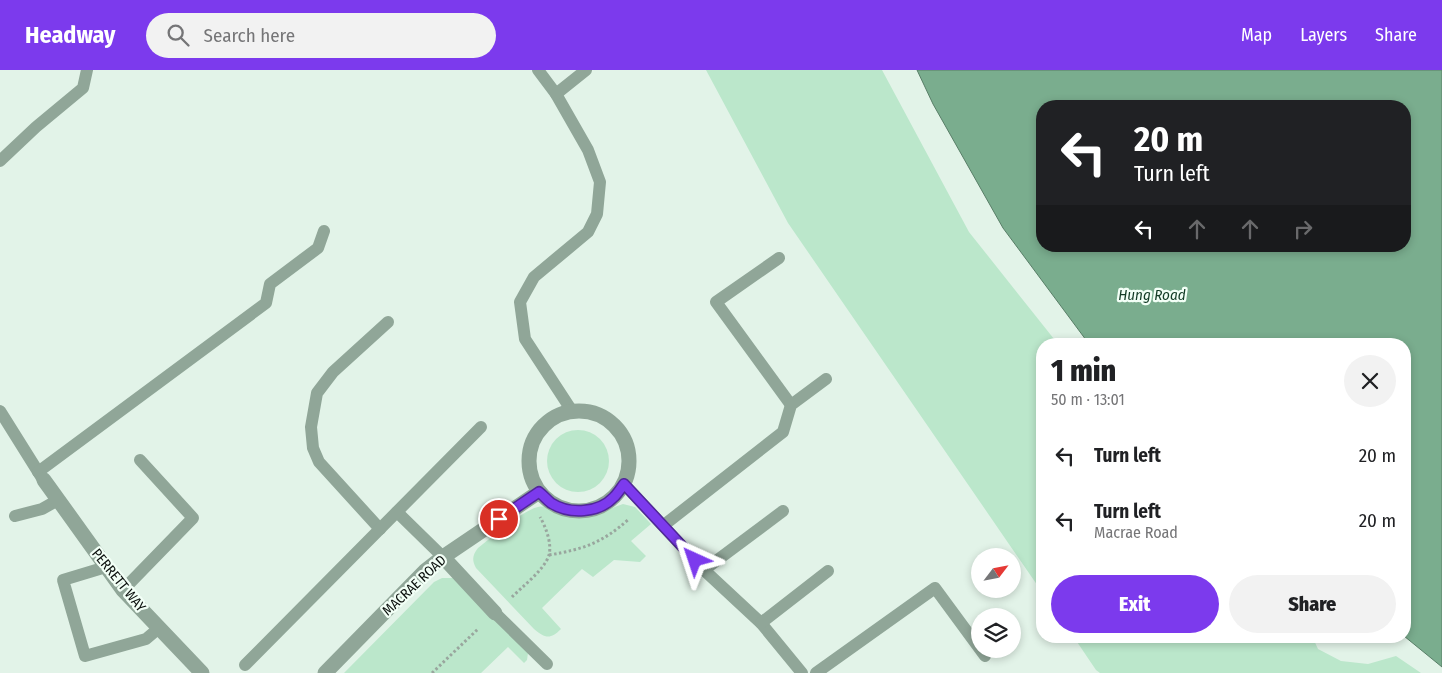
<!DOCTYPE html>
<html lang="en">
<head>
<meta charset="utf-8">
<style>
  :root { --surface:#fff; --page:#f2f2f2; --text:#202124; --muted:#757577; --accent:#7c3aed }
  body { margin:0; font-family:"Fira Sans Condensed",sans-serif; background:var(--page); color:var(--text); height:100vh; display:flex; flex-direction:column; font-size:19px; white-space:nowrap }
  * { box-sizing:border-box; margin:0 }
  p { font-size:16px; color:var(--muted) }
  .icon { flex:none; width:28px; height:28px; fill:none; stroke:currentColor; stroke-width:2; stroke-linecap:round; stroke-linejoin:round }
  .map { position:relative; flex:1; overflow:hidden }
  .drawer { position:absolute; left:1036px; top:268px; width:375px; height:305px; display:flex; flex-direction:column; background:var(--surface); border-radius:20px; box-shadow:0 2px 8px #0003 }
  .drawer>* { flex:none }
  .top-card { position:absolute; left:1036px; top:30px; width:375px; height:152px; border-radius:20px; box-shadow:0 2px 8px #0003; background:#202124; color:#fff; overflow:hidden }
  .needle { width:32px; rotate:58deg }
  .controls { position:absolute; left:971px; top:478px; display:grid; gap:10px }
  .controls a { display:grid; place-items:center; width:50px; height:50px; border-radius:50%; background:var(--surface); box-shadow:0 2px 8px #0003; font-size:25px }
  .pin { position:absolute; display:grid; place-items:center; width:42px; height:42px; color:#fff; margin:-21px; border:2px solid #fff; border-radius:50%; box-shadow:0 1px 5px #0007 }
  .me { position:absolute; width:55px; margin:-28px; rotate:318deg; stroke-linejoin:round; filter:drop-shadow(0 0 4px #0008) }
  .turn { display:flex; align-items:center; gap:18px; height:105px; padding:0 15px; font-size:22px }
  .turn .icon { width:65px; height:65px; stroke-width:2.5 }
  .turn b { display:block; font-size:35px; line-height:42px }
  .lanes { display:flex; align-items:center; height:48px; padding:0 15px; background:#0003; justify-content:center; gap:25px; direction:ltr }
  .lanes .off { opacity:.35 }
  .round { display:grid; place-items:center; flex:none; width:52px; height:52px; border-radius:26px; background:var(--page) }
  .head { display:flex; align-items:center; justify-content:space-between; height:85px; padding:0 15px }
  h1 { font-size:30px; font-weight:800; line-height:38px }
  .primary-button { display:flex; gap:10px; margin-top:auto; padding:10px 15px }
  .primary-button a { flex:1; height:58px; border-radius:30px; background:var(--accent); color:#fff; font-size:20px; font-weight:800; line-height:58px; text-align:center }
  .primary-button a+a { background:var(--page); color:var(--text) }
  ul { padding:0; list-style:none }
  li { display:flex; align-items:center; gap:15px; height:65px; padding:0 15px }
  li div { flex:1 }
  li b { display:block; font-size:19px }
  li em { font-style:normal }
  header { display:flex; align-items:center; gap:30px; box-sizing:border-box; height:70px; padding:0 25px; background:var(--accent); color:#fff }
  header strong { font-size:24px }
  nav { display:flex; gap:28px; margin-inline-start:auto; font-size:18px }
  .search { width:350px; height:45px; background:var(--page); display:flex; align-items:center; gap:12px; box-sizing:border-box; padding:0 18px; border-radius:28px; color:var(--muted); font-size:19px }
  .map>svg:first-child { display:block }
  .green { fill:#bbe7cb }
  .water { fill:#7aad8e; stroke:#587e67; fill-rule:evenodd }
  .lines { fill:none; stroke-linecap:round; stroke-linejoin:round }
  .path { stroke:#99a69e; stroke-width:3; stroke-dasharray:2.5 2.5; stroke-linecap:butt }
  .lane { stroke:#90a698; stroke-width:12 }
  .street { stroke:#90a698; stroke-width:15 }
  .route-casing { stroke:#51269a; stroke-width:12 }
  .route { stroke:#7c3aed; stroke-width:9 }
  .labels { text-anchor:middle; stroke-width:4.5; stroke-linejoin:round; paint-order:stroke }
  .street-label { font-size:14px; fill:#0a0f0c; stroke:#f2fff6 }
  .water-label { font-size:15px; font-style:italic; fill:#123b25; stroke:#f2fff6 }
</style>
</head>
<body>
<header>
<strong>Headway</strong>
<div class="search"><svg class="icon" aria-label="search" viewBox="0 0 24 24"><circle cx="10" cy="10" r="6"/><path d="M15 15l6 6"/></svg>Search here</div>
<nav><a>Map</a><a>Layers</a><a>Share</a></nav>
</header>
<div class="map">
<svg width="1442" height="603" viewBox="0 0 1442 603">
  <rect width="100%" height="100%" fill="#e2f3e8"/>
  <!-- green -->
  <g class="green">
    <polygon points="706,0 882,0 969,162 1058,274 1042,274 1042,522 788,153"/>
    <circle cx="578" cy="391" r="31"/>
    <path d="M623,434L635,437L651,454L631,471L646,486L640,492L614,490L593,507L582,499L542,538L561,559C550,570 545,568 534,559L476,498C472,490 472,486 478,478C491,468 523,440 538,437C547,435 552,440 560,443C565,445 573,446 578,447C594,448 608,439 623,434Z"/>
    <polygon points="442,508 453,508 528,583 527,590 524,593 508,577 481,603 344,603 434,512"/>
    <polygon points="1073,566 1312,566 1318,579 1341,591 1368,594 1396,586 1421,603 1100,603 1096,600"/>
  </g>
  <!-- water -->
  <path class="water" d="M917,0H1442V597L1404,566H1405V274H1089L1003,158L933,34ZM1042,36H1405V176H1042Z"/>
  <g class="lines">
    <!-- path -->
    <g class="path">
      <path d="M549,485C584,479 602,473 629,449"/>
      <path d="M512,527C522,517 545,499 549,485C552,474 546,457 540,447"/>
      <polyline points="432,603 478,559"/>
    </g>
    <!-- lane -->
    <g class="lane">
      <polyline points="538,0 556,24 588,80 600,112 597,144 588,162 534,207 520,232 525,269 572,341"/>
      <polyline points="556,24 586,0"/>
      <polyline points="0,91 36,57 83,18 87,0"/>
      <polyline points="779,188 716,232 791,335"/>
      <polyline points="0,341 42,408"/>
      <polyline points="38,402 266,233 270,214 318,178 324,161"/>
      <polyline points="624,414 704,500 761,553 802,603"/>
      <polyline points="397,442 443,487"/>
      <polyline points="15,446 42,439 58,430"/>
      <polyline points="664,455 783,362 791,335 826,309"/>
      <polyline points="380,459 319,392 313,378 311,357 317,323 333,302 388,252"/>
      <polyline points="106,497 63,510 85,586 146,569 159,558"/>
      <polyline points="704,500 783,441"/>
      <polyline points="123,520 193,448 140,390"/>
      <polyline points="495,543 547,594"/>
      <polyline points="761,553 828,501"/>
      <polyline points="245,595 481,357"/>
      <polyline points="816,603 935,518 985,586"/>
    </g>
    <!-- street -->
    <g class="street">
      <circle cx="579" cy="391" r="50"/>
      <polyline points="44,410 123,520 202,603"/>
      <polyline points="443,487 495,543"/>
      <polyline points="325,603 425,501 443,487 539,422"/>
    </g>
  </g>
  <g class="lines">
    <defs>
      <path id="route" d="M499,449L539,422C543,425 547,430 551,433C570,445 599,443 614,427C618,423 621,418 624,414L695,490"/>
    </defs>
    <!-- route casing -->
    <use href="#route" class="route-casing"/>
    <!-- route -->
    <use href="#route" class="route"/>
  </g>
  <g class="labels">
    <!-- street labels -->
    <g class="street-label">
      <text transform="translate(119 510) rotate(51)" y="5">PERRETT WAY</text>
      <text transform="translate(414 515) rotate(-43)" y="5">MACRAE ROAD</text>
    </g>
    <!-- water labels -->
    <g class="water-label">
      <text x="1152" y="230">Hung Road</text>
    </g>
  </g>
</svg>
<div class="controls">
<a><svg class="needle" viewBox="-14 -14 28 28"><path d="M0-13l5 13h-10z" fill="#e53935"/><path d="M0 13l5-13h-10z" fill="#757577"/></svg></a>
<a><svg class="icon" aria-label="layers" viewBox="0 0 24 24"><path d="M12 4l9 5-9 5-9-5zM3 14l9 5 9-5"/></svg></a>
</div>
<div class="pin" style="left:499px;top:449px;background:#d93025"><svg class="icon" aria-label="arrive" viewBox="0 0 24 24"><path d="M6 21V4h12l-3 4 3 4H6"/></svg></div>
<svg class="me" style="left:695px;top:490px" viewBox="-20 -20 40 40"><path d="M0-17L14 15 0 8-14 15z" fill="#7c3aed" stroke="#fff" stroke-width="4"/></svg>
<div class="top-card">
<div class="turn"><svg class="icon" aria-label="left" viewBox="0 0 24 24"><path d="M17 20v-9H6M10 6l-5 5 5 5"/></svg><div><b>20 m</b>Turn left</div></div>
<div class="lanes"><svg class="icon" aria-label="left" viewBox="0 0 24 24"><path d="M17 20v-9H6M10 6l-5 5 5 5"/></svg><svg class="icon off" aria-label="ahead" viewBox="0 0 24 24"><path d="M12 20V5M6 11l6-6 6 6"/></svg><svg class="icon off" aria-label="ahead" viewBox="0 0 24 24"><path d="M12 20V5M6 11l6-6 6 6"/></svg><svg class="icon off" aria-label="right" viewBox="0 0 24 24"><path d="M7 20v-9h11M14 6l5 5-5 5"/></svg></div>
</div>
<section class="drawer">
<div class="head"><div><h1>1 min</h1><p>50 m · 13:01</p></div><a class="round"><svg class="icon" aria-label="close" viewBox="0 0 24 24"><path d="M6 6l12 12M18 6L6 18"/></svg></a></div>
<ul>
<li><svg class="icon" aria-label="left" viewBox="0 0 24 24"><path d="M17 20v-9H6M10 6l-5 5 5 5"/></svg><div><b>Turn left</b></div><em>20 m</em></li>
<li><svg class="icon" aria-label="left" viewBox="0 0 24 24"><path d="M17 20v-9H6M10 6l-5 5 5 5"/></svg><div><b>Turn left</b><p>Macrae Road</p></div><em>20 m</em></li>
</ul>
<div class="primary-button"><a>Exit</a><a>Share</a></div>
</section>
</div>
</body>
</html>
